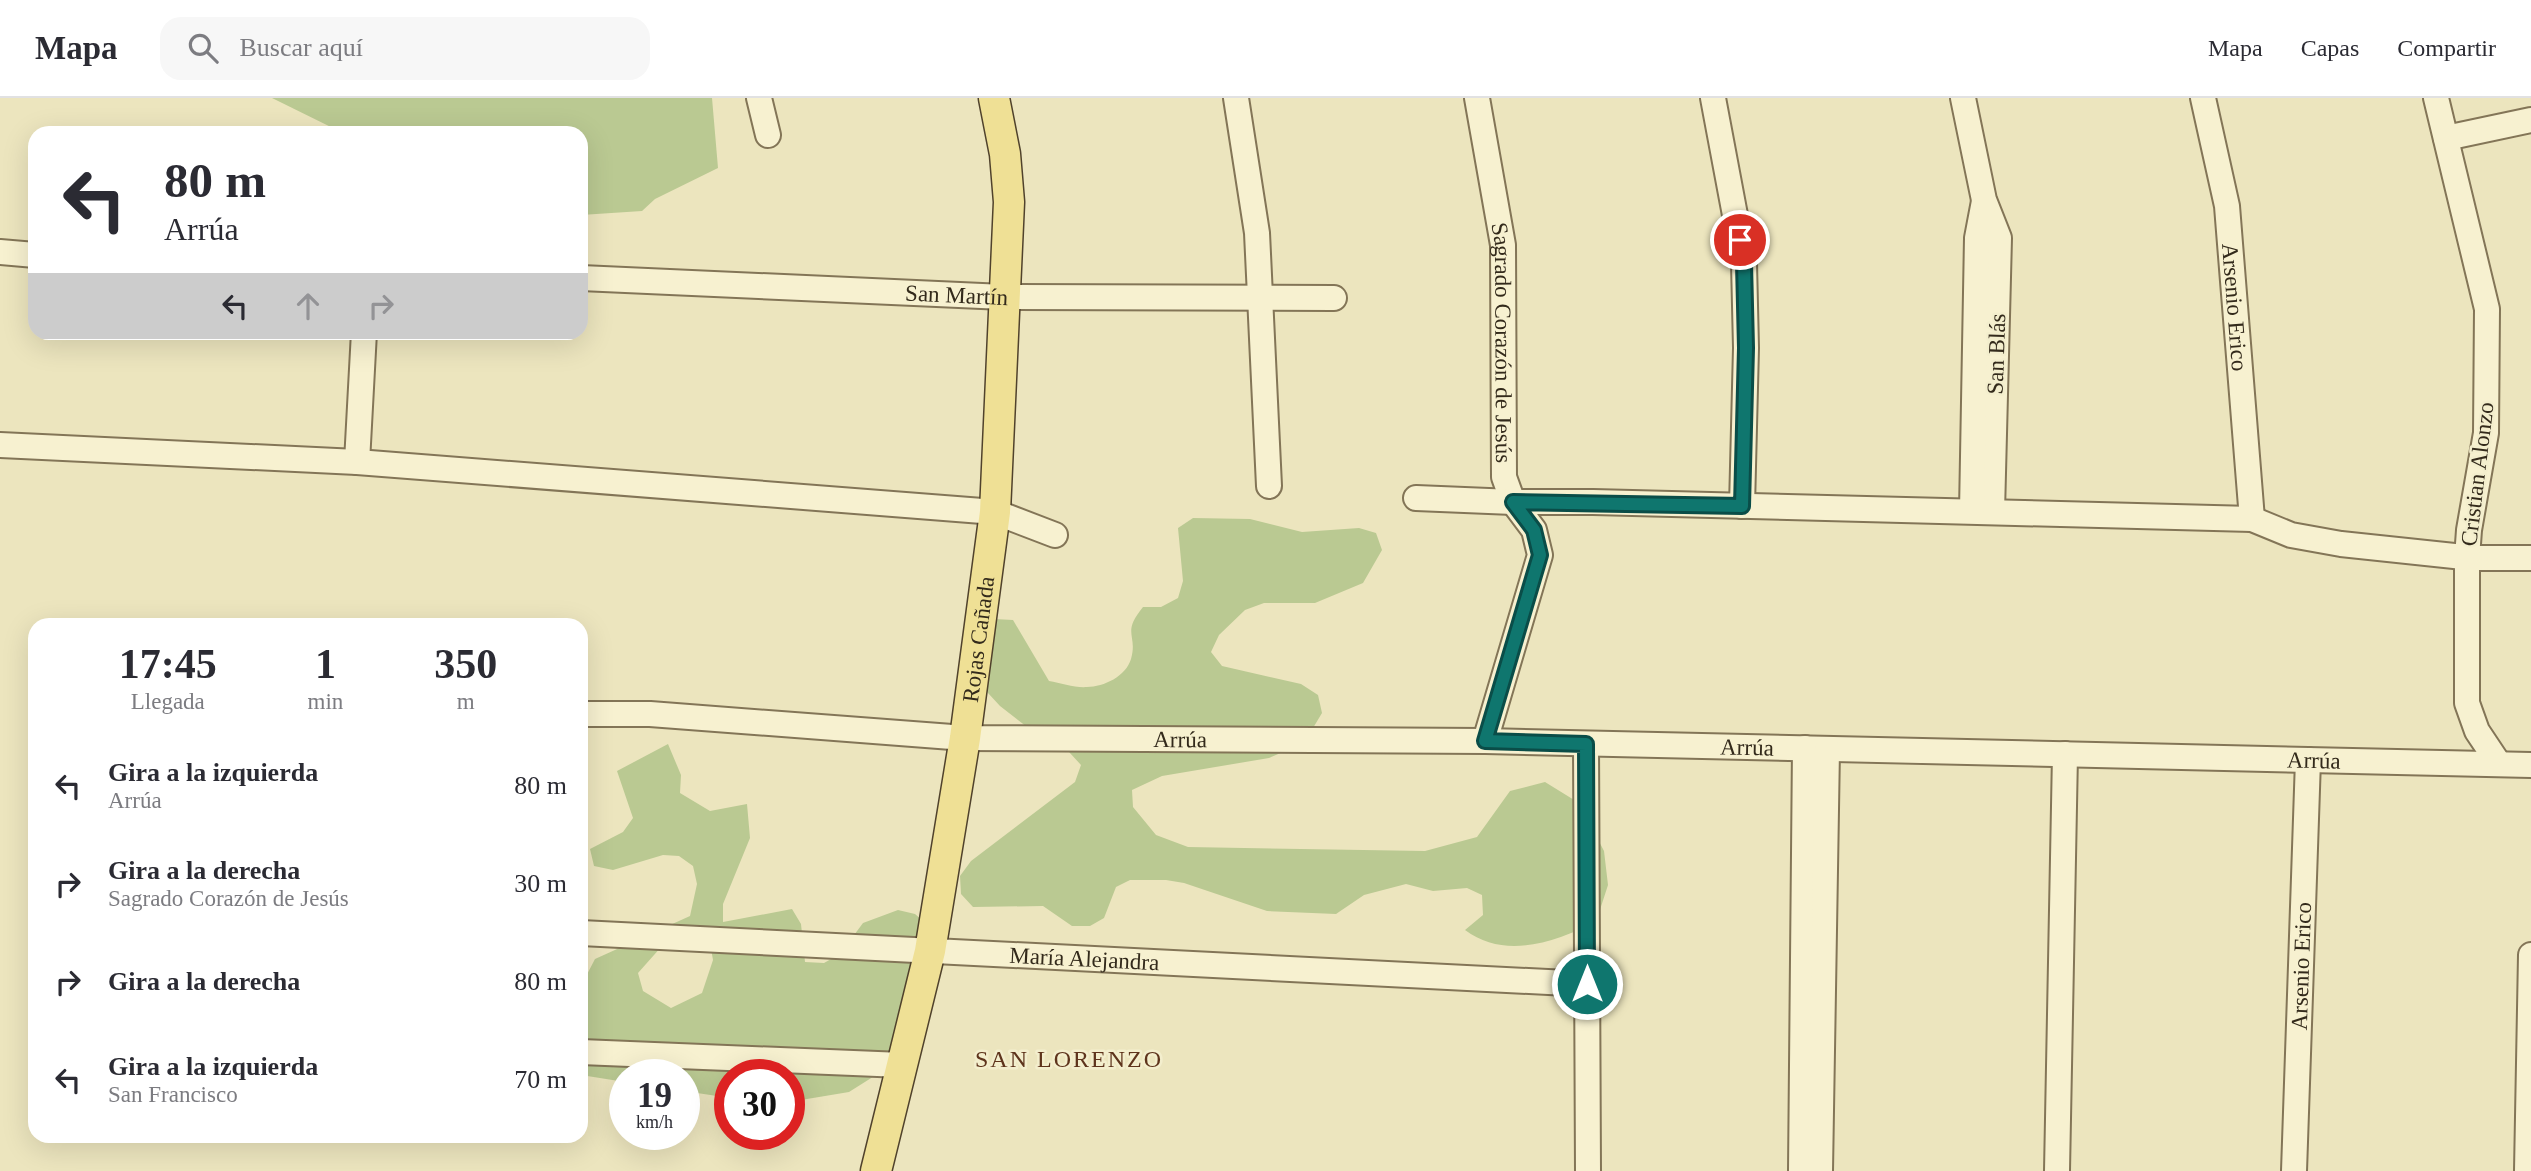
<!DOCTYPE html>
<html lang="es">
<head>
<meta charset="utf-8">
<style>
  :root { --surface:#fff; --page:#f7f7f7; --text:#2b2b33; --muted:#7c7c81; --line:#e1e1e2 }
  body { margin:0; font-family:Georgia,serif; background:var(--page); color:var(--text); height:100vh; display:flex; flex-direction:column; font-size:26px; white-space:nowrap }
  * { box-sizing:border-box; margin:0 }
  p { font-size:23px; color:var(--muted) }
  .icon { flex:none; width:38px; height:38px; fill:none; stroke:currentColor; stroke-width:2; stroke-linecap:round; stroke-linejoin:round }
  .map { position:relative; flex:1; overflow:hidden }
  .details { position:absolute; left:28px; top:520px; width:560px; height:525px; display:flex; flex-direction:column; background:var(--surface); border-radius:21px; box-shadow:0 7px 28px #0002 }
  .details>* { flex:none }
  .hud { position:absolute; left:28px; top:28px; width:560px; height:214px; border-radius:21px; box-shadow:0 7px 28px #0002; background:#fff; color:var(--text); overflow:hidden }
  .speed { position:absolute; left:609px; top:961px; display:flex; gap:14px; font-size:35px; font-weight:700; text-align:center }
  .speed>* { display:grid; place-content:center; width:91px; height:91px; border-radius:50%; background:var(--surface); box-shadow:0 7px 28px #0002; line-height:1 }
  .speed small { font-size:18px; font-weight:400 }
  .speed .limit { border:10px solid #d22; background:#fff; color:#111 }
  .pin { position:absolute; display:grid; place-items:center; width:60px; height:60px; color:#fff; margin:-30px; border:4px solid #fff; border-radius:50%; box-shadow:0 2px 7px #0007 }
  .me { position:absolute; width:77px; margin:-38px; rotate:0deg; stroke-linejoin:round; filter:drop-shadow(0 0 5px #0008) }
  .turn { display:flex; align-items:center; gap:24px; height:147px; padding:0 21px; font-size:32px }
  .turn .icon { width:91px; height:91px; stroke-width:2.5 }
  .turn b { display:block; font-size:49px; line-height:60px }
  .lanes { display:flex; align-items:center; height:66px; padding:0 21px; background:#0003; justify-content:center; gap:35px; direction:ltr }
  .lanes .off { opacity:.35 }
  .eta { display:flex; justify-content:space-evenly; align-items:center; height:119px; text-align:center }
  .eta b { font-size:42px; font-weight:800; line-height:49px }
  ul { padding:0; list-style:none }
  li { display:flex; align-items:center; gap:21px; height:98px; padding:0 21px }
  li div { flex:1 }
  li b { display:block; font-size:26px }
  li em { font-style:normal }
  header { display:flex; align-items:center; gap:42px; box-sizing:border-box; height:98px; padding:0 35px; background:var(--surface); border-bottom:2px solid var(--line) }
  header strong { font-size:33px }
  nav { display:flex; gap:38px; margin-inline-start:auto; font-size:24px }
  .search { width:490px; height:63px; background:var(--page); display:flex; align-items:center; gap:18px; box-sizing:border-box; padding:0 24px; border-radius:21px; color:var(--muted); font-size:26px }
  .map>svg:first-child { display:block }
  .green { fill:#bac992; fill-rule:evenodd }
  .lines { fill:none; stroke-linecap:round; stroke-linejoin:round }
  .minor-casing { stroke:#837557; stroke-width:28 }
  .major-casing { stroke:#50422c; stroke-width:33 }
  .minor { stroke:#f7f1d0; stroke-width:24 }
  .major { stroke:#efe095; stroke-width:30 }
  .route-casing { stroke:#0a4d48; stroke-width:18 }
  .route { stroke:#0f766e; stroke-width:12 }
  .labels { text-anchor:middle; stroke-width:5; stroke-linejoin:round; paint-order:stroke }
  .street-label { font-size:23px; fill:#332a1b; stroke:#f3eecd }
  .neighbourhood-label { font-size:24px; letter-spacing:2px; fill:#5e341c; stroke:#f3eecd }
</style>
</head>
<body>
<header>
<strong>Mapa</strong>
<div class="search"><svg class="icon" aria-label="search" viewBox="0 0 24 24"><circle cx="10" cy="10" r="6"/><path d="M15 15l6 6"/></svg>Buscar aquí</div>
<nav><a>Mapa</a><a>Capas</a><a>Compartir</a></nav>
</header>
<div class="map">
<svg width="2531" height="1073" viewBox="0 0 2531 1073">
  <rect width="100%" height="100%" fill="#ece5be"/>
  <!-- green -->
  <g class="green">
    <polygon points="272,0 712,0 718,70 655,101 642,113 581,117 581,35 343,35"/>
    <path d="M1193,420L1250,421L1302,434L1359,430L1376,435L1382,452L1363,485L1315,505H1264L1245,512L1219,537L1211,554L1222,568L1301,586L1318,597L1322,615L1304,645L1269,660L1162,678L1132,692L1133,709L1156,737L1188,749L1425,753L1477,739L1510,693L1545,684L1579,705L1604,753L1608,787L1596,824C1555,844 1505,862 1465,832L1483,817L1482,797L1467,790L1433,793L1406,786L1364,797L1336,816L1267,813L1184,785L1166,782H1130L1116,789L1104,820L1090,828H1072L1043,808L973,809L961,796L960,778L971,763L1075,684L1081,667L1058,642L1027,629L1000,608L988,595L979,580L994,521L1013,522L1049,583C1061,585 1075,590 1087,589C1104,589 1126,578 1131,561C1138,536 1121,536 1143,509H1161L1178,500L1183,483L1178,430Z"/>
    <path d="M668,646L681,677L680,695L710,713L747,706L750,740L723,806V824L792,811L801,826L805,864L824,865L840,856L863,825L898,812L915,816L929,828L895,965L849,994L789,1004V976H730V1000L684,993V976H625V984L581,977V888L595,861L690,818L697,786L693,768L679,758L663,757L613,772L594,768L590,751L623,734L633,720L617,673ZM710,845L713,862L702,895L671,910L643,893L638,875L662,848Z"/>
  </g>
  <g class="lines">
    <defs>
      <g id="minor">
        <polyline points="759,0 768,37"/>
        <polyline points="1236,0 1257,135 1269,388"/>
        <path id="s1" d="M1477,0L1503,147L1504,379L1513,404L1534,432L1540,457L1485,643"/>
        <polyline points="1713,0 1744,165 1746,250 1742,408"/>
        <polyline points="1963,0 1984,102 1999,140 1992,414"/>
        <path id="s2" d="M2203,0L2227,108L2252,421"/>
        <polyline points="2436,0 2487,211 2486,335 2469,432 2467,460 2467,605 2477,633 2499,666"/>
        <polyline points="2446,40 2531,22"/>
        <polyline points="0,154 35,157"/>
        <path id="s3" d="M581,180L1004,199L1334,200"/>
        <polyline points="0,347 357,364 995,414 1055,437"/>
        <polyline points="357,364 364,234"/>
        <polyline points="1416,400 1513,404 1593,404 2252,421 2291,437 2341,446 2473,460 2531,460"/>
        <polyline points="1972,413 1977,140 1984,103"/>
        <path id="s4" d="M581,616H650L965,640L1485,643L2531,667"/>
        <polyline points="1586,646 1588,1073"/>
        <path id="s5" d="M581,835L1587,886"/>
        <polyline points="581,954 902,967"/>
        <polyline points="1801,1073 1805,650"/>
        <polyline points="1820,1073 1827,651"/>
        <polyline points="2057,1073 2065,656"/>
        <path id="s6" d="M2294,1073L2308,662"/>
        <polyline points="2527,1073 2531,857"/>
      </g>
      <g id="major">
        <path id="s7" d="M876,1073L930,853L965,640L995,414L1009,104L1005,56L994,0"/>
      </g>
    </defs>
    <!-- minor casing -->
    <use href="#minor" class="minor-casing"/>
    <!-- major casing -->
    <use href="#major" class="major-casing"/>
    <!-- minor -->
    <use href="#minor" class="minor"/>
    <!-- major -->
    <use href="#major" class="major"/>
  </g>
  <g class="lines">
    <defs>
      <polyline id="route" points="1587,886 1586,646 1485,643 1540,457 1534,432 1513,404 1742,408 1746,250 1744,165 1740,142"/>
    </defs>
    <!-- route casing -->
    <use href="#route" class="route-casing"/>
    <!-- route -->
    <use href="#route" class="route"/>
  </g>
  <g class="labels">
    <!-- street labels -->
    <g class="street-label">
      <text dy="8" stroke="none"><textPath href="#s3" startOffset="376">San Martín</textPath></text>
      <text dy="8" stroke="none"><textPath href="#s2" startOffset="212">Arsenio Erico</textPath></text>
      <text dy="8" stroke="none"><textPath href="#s1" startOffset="247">Sagrado Corazón de Jesús</textPath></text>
      <text transform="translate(1996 256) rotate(-88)" y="8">San Blás</text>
      <text transform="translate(2477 376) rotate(-83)" y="8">Cristian Alonzo</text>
      <text dy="8" stroke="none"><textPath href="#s7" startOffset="542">Rojas Cañada</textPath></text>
      <text dy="8" stroke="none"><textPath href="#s4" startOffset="600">Arrúa</textPath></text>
      <text dy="8" stroke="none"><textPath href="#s4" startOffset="1167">Arrúa</textPath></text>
      <text dy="8" stroke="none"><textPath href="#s4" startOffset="1734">Arrúa</textPath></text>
      <text dy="8" stroke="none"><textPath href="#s5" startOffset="504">María Alejandra</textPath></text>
      <text dy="8" stroke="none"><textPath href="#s6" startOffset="205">Arsenio Erico</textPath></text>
    </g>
    <!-- neighbourhood labels -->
    <g class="neighbourhood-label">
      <text x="1069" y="969">SAN LORENZO</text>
    </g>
  </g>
</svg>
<div class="speed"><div>19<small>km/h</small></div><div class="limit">30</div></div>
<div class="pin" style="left:1740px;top:142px;background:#d93025"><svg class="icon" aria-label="arrive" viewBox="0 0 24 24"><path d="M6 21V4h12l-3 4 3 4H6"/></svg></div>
<svg class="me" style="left:1587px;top:886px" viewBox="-20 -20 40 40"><circle r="17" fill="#0f766e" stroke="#fff" stroke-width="3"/><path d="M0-11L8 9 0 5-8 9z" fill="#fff"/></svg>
<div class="hud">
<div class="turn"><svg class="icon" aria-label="left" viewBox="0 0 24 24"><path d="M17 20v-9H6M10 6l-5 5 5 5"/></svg><div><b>80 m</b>Arrúa</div></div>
<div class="lanes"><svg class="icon" aria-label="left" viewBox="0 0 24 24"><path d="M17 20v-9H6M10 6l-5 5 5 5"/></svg><svg class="icon off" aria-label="ahead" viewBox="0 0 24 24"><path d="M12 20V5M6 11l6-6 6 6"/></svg><svg class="icon off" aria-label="right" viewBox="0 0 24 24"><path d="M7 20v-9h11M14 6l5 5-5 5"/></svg></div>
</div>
<section class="details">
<div class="eta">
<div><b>17:45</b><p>Llegada</p></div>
<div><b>1</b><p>min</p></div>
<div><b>350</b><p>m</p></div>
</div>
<ul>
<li><svg class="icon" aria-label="left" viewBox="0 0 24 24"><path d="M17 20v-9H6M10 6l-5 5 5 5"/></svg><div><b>Gira a la izquierda</b><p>Arrúa</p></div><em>80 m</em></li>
<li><svg class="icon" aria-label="right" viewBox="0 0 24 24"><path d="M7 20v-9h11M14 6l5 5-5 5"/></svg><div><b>Gira a la derecha</b><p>Sagrado Corazón de Jesús</p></div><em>30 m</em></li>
<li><svg class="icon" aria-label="right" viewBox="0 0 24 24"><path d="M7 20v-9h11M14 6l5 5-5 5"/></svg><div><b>Gira a la derecha</b></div><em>80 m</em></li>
<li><svg class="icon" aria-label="left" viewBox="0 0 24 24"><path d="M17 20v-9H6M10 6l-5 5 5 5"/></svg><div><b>Gira a la izquierda</b><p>San Francisco</p></div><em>70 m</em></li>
</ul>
</section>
</div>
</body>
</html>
